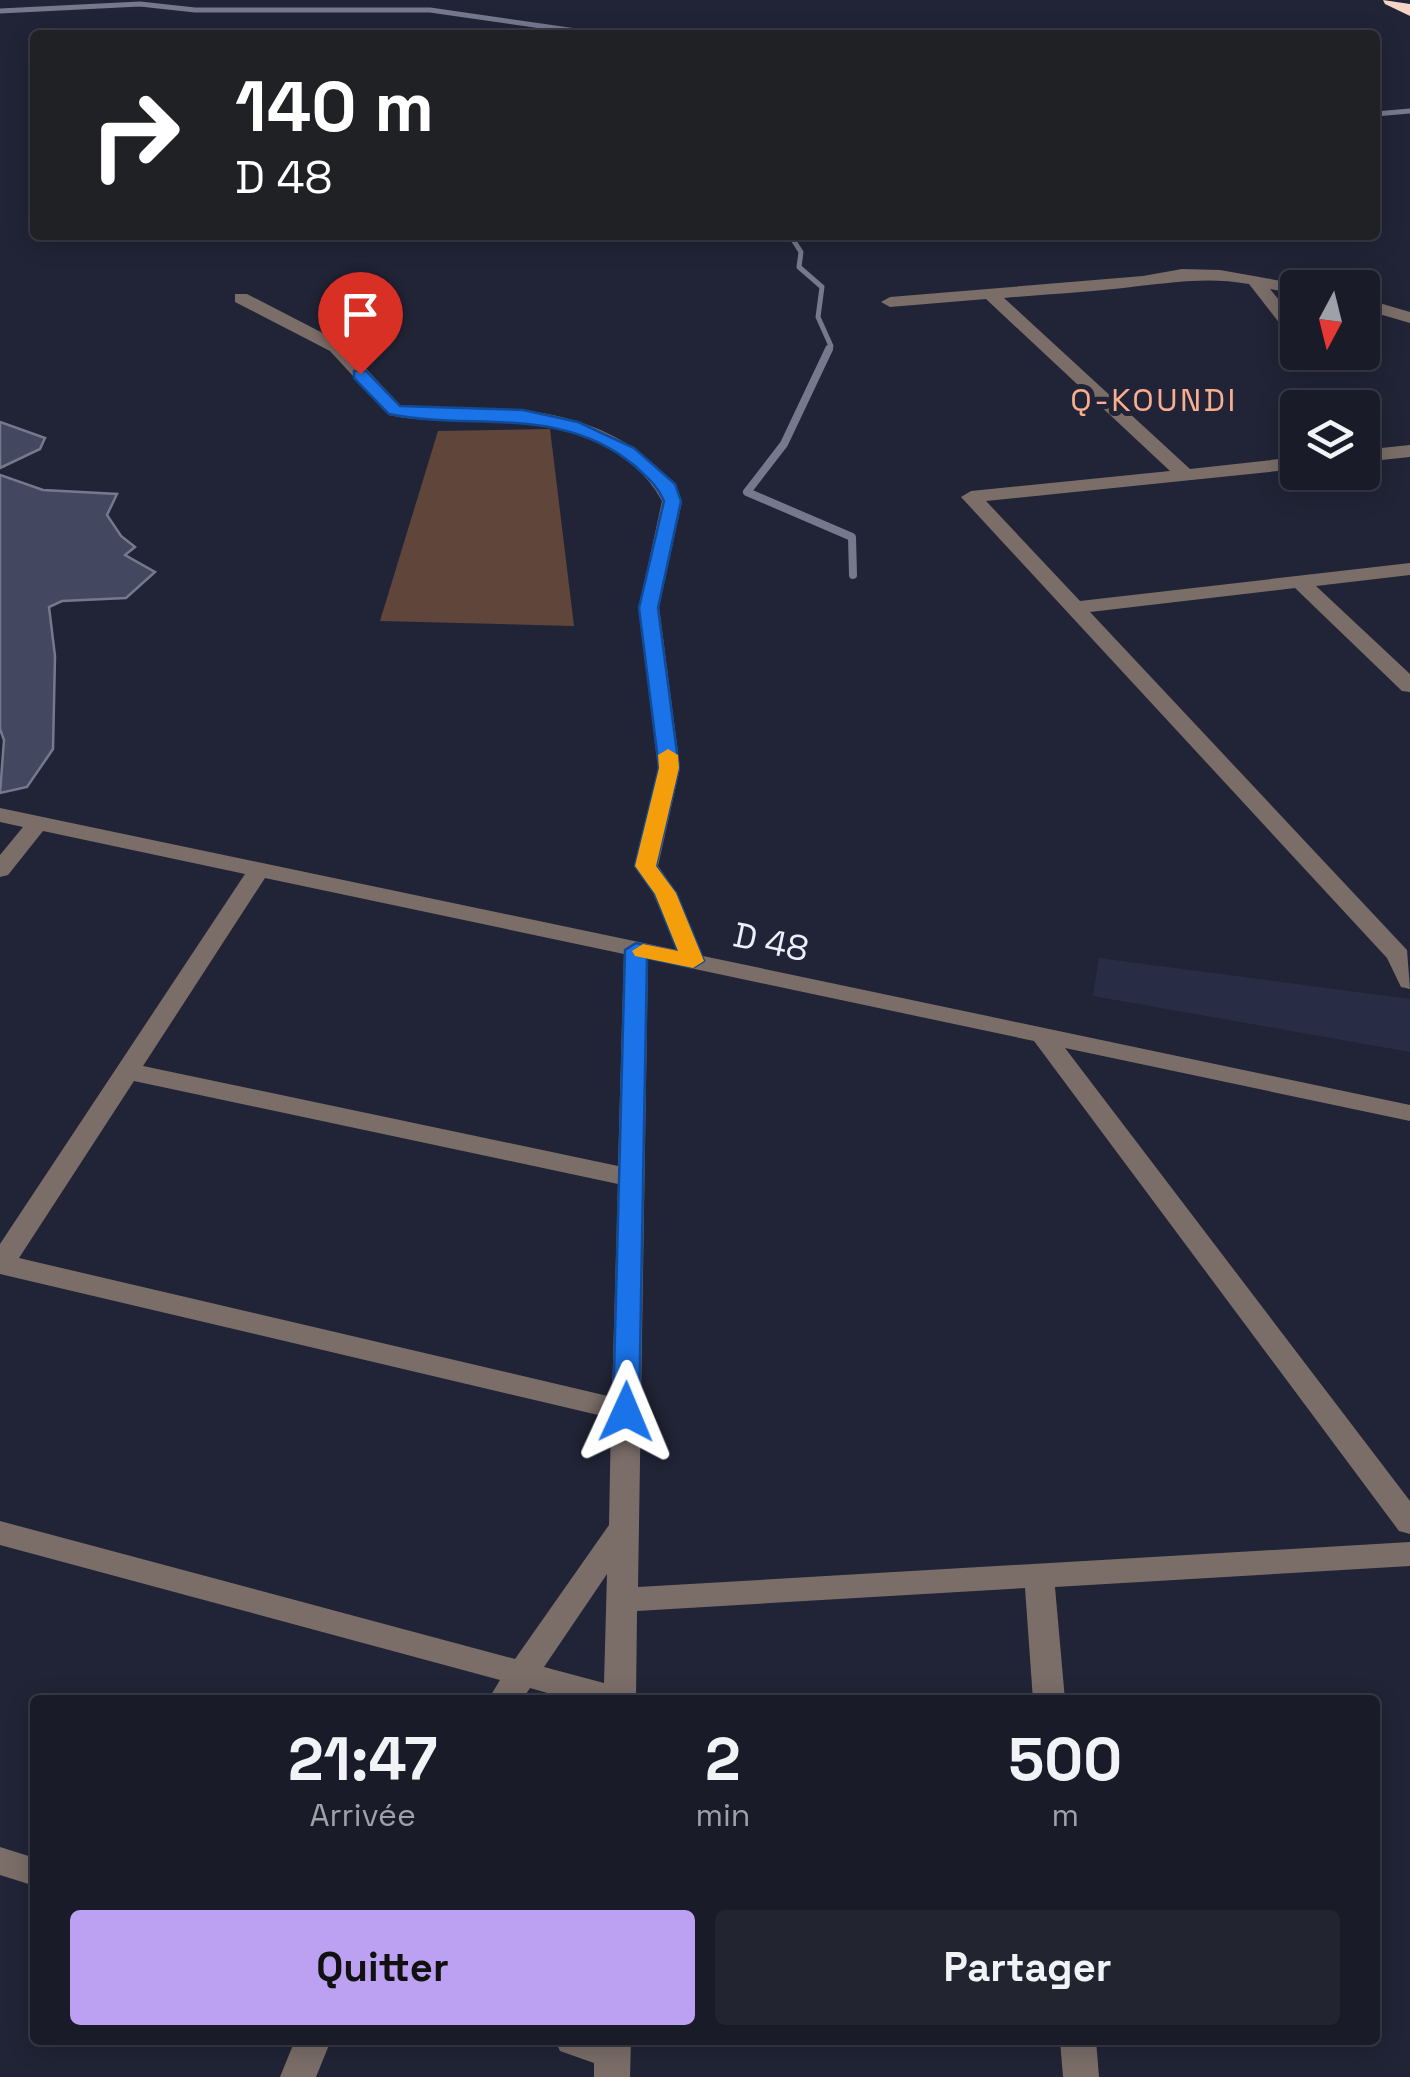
<!DOCTYPE html>
<html lang="fr">
<head>
<meta charset="utf-8">
<style>
  :root { --surface:#191b28; --page:#222430; --text:#f1f3f6; --muted:#9fa1a8; --line:#373945; --accent:#bca0f2 }
  body { margin:0; font-family:"Space Grotesk",sans-serif; background:var(--page); color:var(--text); height:100vh; display:flex; flex-direction:column; font-size:38px; white-space:nowrap }
  * { box-sizing:border-box; margin:0 }
  p { font-size:32px; color:var(--muted) }
  .icon { flex:none; width:55px; height:55px; fill:none; stroke:currentColor; stroke-width:2; stroke-linecap:round; stroke-linejoin:round }
  .map { position:relative; flex:1; overflow:hidden }
  .side { position:absolute; left:30px; top:1695px; width:1350px; height:350px; display:flex; flex-direction:column; background:var(--surface); border-radius:10px; box-shadow:0 5px 25px #0003,0 0 0 2px var(--line) }
  .side>* { flex:none }
  .guide { position:absolute; left:30px; top:30px; width:1350px; height:210px; border-radius:10px; box-shadow:0 5px 25px #0003,0 0 0 2px var(--line); background:#202124; color:#fff; overflow:hidden }
  .needle { width:65px; rotate:187deg }
  .tools { position:absolute; left:1280px; top:270px; display:grid; gap:20px }
  .tools a { display:grid; place-items:center; width:100px; height:100px; border-radius:10px; background:var(--surface); box-shadow:0 5px 25px #0003,0 0 0 2px var(--line); font-size:50px }
  .pin { position:absolute; display:grid; place-items:center; width:85px; height:85px; color:#fff; margin:-102px -42px; border-radius:50% 50% 50% 0; rotate:-45deg; box-shadow:0 0 10px #0007 }
  .pin .icon { rotate:45deg }
  .me { position:absolute; width:110px; margin:-55px; rotate:1deg; stroke-linejoin:round; filter:drop-shadow(0 0 8px #0008) }
  .turn { display:flex; align-items:center; gap:35px; height:210px; padding:0 40px; font-size:45px }
  .turn .icon { width:130px; height:130px; stroke-width:2.5 }
  .turn b { display:block; font-size:70px; line-height:85px }
  .eta { display:flex; justify-content:space-evenly; align-items:center; height:170px; text-align:center }
  .eta b { font-size:60px; font-weight:600; line-height:70px }
  .primary-button { display:flex; gap:20px; margin-top:auto; padding:20px 40px }
  .primary-button a { flex:1; height:115px; border-radius:10px; background:var(--accent); color:#111; font-size:40px; font-weight:600; line-height:115px; text-align:center }
  .primary-button a+a { background:var(--page); color:var(--text) }
  .map>svg:first-child { display:block }
  .built { fill:#292c45 }
  .forest { fill:#60453a }
  .water { fill:#434760; stroke:#76798e; stroke-width:2.5 }
  .lines { fill:none; stroke-linecap:round; stroke-linejoin:round }
  .stream-far1 { stroke:#76798e; stroke-width:5 }
  .stream { stroke:#76798e; stroke-width:8 }
  .minor { fill:#7b6e69; fill-rule:evenodd }
  .highway { fill:#f6d4c7; fill-rule:evenodd }
  .route { fill:#1a73e8; stroke:#114b97; stroke-width:2.5 }
  .slow { fill:#f59e0b }
  .labels { text-anchor:middle; stroke-width:10; stroke-linejoin:round; paint-order:stroke }
  .far-quarter-label { font-size:32px; letter-spacing:2.5px; fill:#fbad90; stroke:#212436 }
  .street-label { font-size:35px; fill:#eceefa; stroke:#212436 }
</style>
</head>
<body>
<div class="map">
<svg width="1410" height="2077" viewBox="0 0 1410 2077">
  <rect width="100%" height="100%" fill="#212436"/>
  <!-- built -->
  <polygon class="built" points="1099,958 1410,999 1410,1052 1093,996"/>
  <!-- forest -->
  <polygon class="forest" points="550,429 574,626 380,621 438,431"/>
  <!-- water -->
  <g class="water">
    <polygon points="0,422 45,438 40,449 0,468"/>
    <polygon points="0,475 43,490 117,494 107,515 121,536 135,547 125,555 155,572 126,598 62,601 49,607 55,656 53,749 27,787 0,793 4,740 0,729"/>
  </g>
  <g class="lines">
    <!-- stream-far1 -->
    <g class="stream-far1">
      <polyline points="0,11 140,4 195,10 430,10 597,34 673,35"/>
      <polyline points="1375,114 1410,111"/>
      <polyline points="790,235 801,252 799,267 822,287 818,317 831,346 828,352"/>
    </g>
    <!-- stream -->
    <polyline class="stream" points="829,349 784,444 747,492 852,537 853,575"/>
    <!-- minor -->
    <g class="minor">
      <path d="M1182,269L1220,270L1304,285L1298,288V294L1270,289L1298,323V334H1288L1249,284C1209,277 1178,282 1139,286C1094,292 1049,294 1004,298L1190,469L1298,457V469L986,501L1080,601L1410,563V575L1316,586L1410,674V692L1402,691L1295,588L1090,612L1407,950L1410,989L1401,987L1387,958L961,497L971,491L1170,471L986,299L890,307L881,302L890,297L1143,276Z"/>
      <path d="M235,294H247L342,343L401,406C435,412 469,407 503,409C573,412 646,437 682,501L659,607L680,768L658,866L677,893L703,956L1410,1105V1121L1065,1048L1410,1501V1534L1399,1531L1034,1041L648,959L638,1587L1410,1542V1566L1055,1587L1065,1700H1033L1025,1588L637,1611L636,1700H572L530,1688L522,1700H488L500,1680L0,1545V1521L515,1659L609,1525L611,1418L0,1274V1244L245,874L43,831L8,875L0,877V855L23,827L0,822V808L677,950L653,893L634,866L658,768L639,607L662,501C631,443 560,421 497,419C460,419 424,423 389,415L330,351L235,302ZM265,878L624,954L618,1166L143,1066ZM134,1081L618,1184L612,1397L19,1258ZM607,1574L604,1683L544,1667Z"/>
      <polygon points="1362,298 1410,312 1410,323 1362,309"/>
      <polygon points="1410,445 1410,457 1362,462 1362,450"/>
      <polygon points="0,1847 35,1858 35,1886 0,1875"/>
      <polygon points="295,2040 331,2040 316,2077 280,2077"/>
      <polygon points="555,2040 631,2040 630,2077 594,2077 594,2063 560,2051"/>
      <polygon points="1060,2040 1096,2040 1099,2077 1063,2077"/>
    </g>
    <!-- highway -->
    <polygon class="highway" points="1383,0 1410,4 1410,16 1385,4"/>
  </g>
  <!-- route -->
  <path class="route" d="M354,371H366L400,406L523,410L578,422L634,448L675,484L681,501L658,608L679,768L656,866L676,893L704,961L693,968L647,958L639,1412L626,1421L613,1412L625,950L636,943L678,952L655,894L635,866L659,768L639,608L664,501C657,485 648,478 635,466C562,404 474,431 389,414L354,378Z"/>
  <!-- slow -->
  <polygon class="slow" points="668,749 678,755 679,768 656,866 676,893 704,961 693,968 635,956 632,951 643,944 678,951 655,894 635,866 659,768 658,755"/>
  <g class="labels">
    <!-- far-quarter labels -->
    <g class="far-quarter-label">
      <text x="1154" y="411">Q-KOUNDI</text>
    </g>
    <!-- street labels -->
    <g class="street-label">
      <text transform="translate(771 942) rotate(12)" y="12">D 48</text>
    </g>
  </g>
</svg>
<div class="tools">
<a><svg class="needle" viewBox="-14 -14 28 28"><path d="M0-13l5 13h-10z" fill="#e53935"/><path d="M0 13l5-13h-10z" fill="#9fa1a8"/></svg></a>
<a><svg class="icon" aria-label="layers" viewBox="0 0 24 24"><path d="M12 4l9 5-9 5-9-5zM3 14l9 5 9-5"/></svg></a>
</div>
<div class="pin" style="left:360px;top:374px;background:#d93025"><svg class="icon" aria-label="arrive" viewBox="0 0 24 24"><path d="M6 21V4h12l-3 4 3 4H6"/></svg></div>
<svg class="me" style="left:626px;top:1412px" viewBox="-20 -20 40 40"><path d="M0-17L14 15 0 8-14 15z" fill="#1a73e8" stroke="#fff" stroke-width="4"/></svg>
<div class="guide">
<div class="turn"><svg class="icon" aria-label="right" viewBox="0 0 24 24"><path d="M7 20v-9h11M14 6l5 5-5 5"/></svg><div><b>140 m</b>D 48</div></div>
</div>
<section class="side">
<div class="eta">
<div><b>21:47</b><p>Arrivée</p></div>
<div><b>2</b><p>min</p></div>
<div><b>500</b><p>m</p></div>
</div>
<div class="primary-button"><a>Quitter</a><a>Partager</a></div>
</section>
</div>
</body>
</html>
